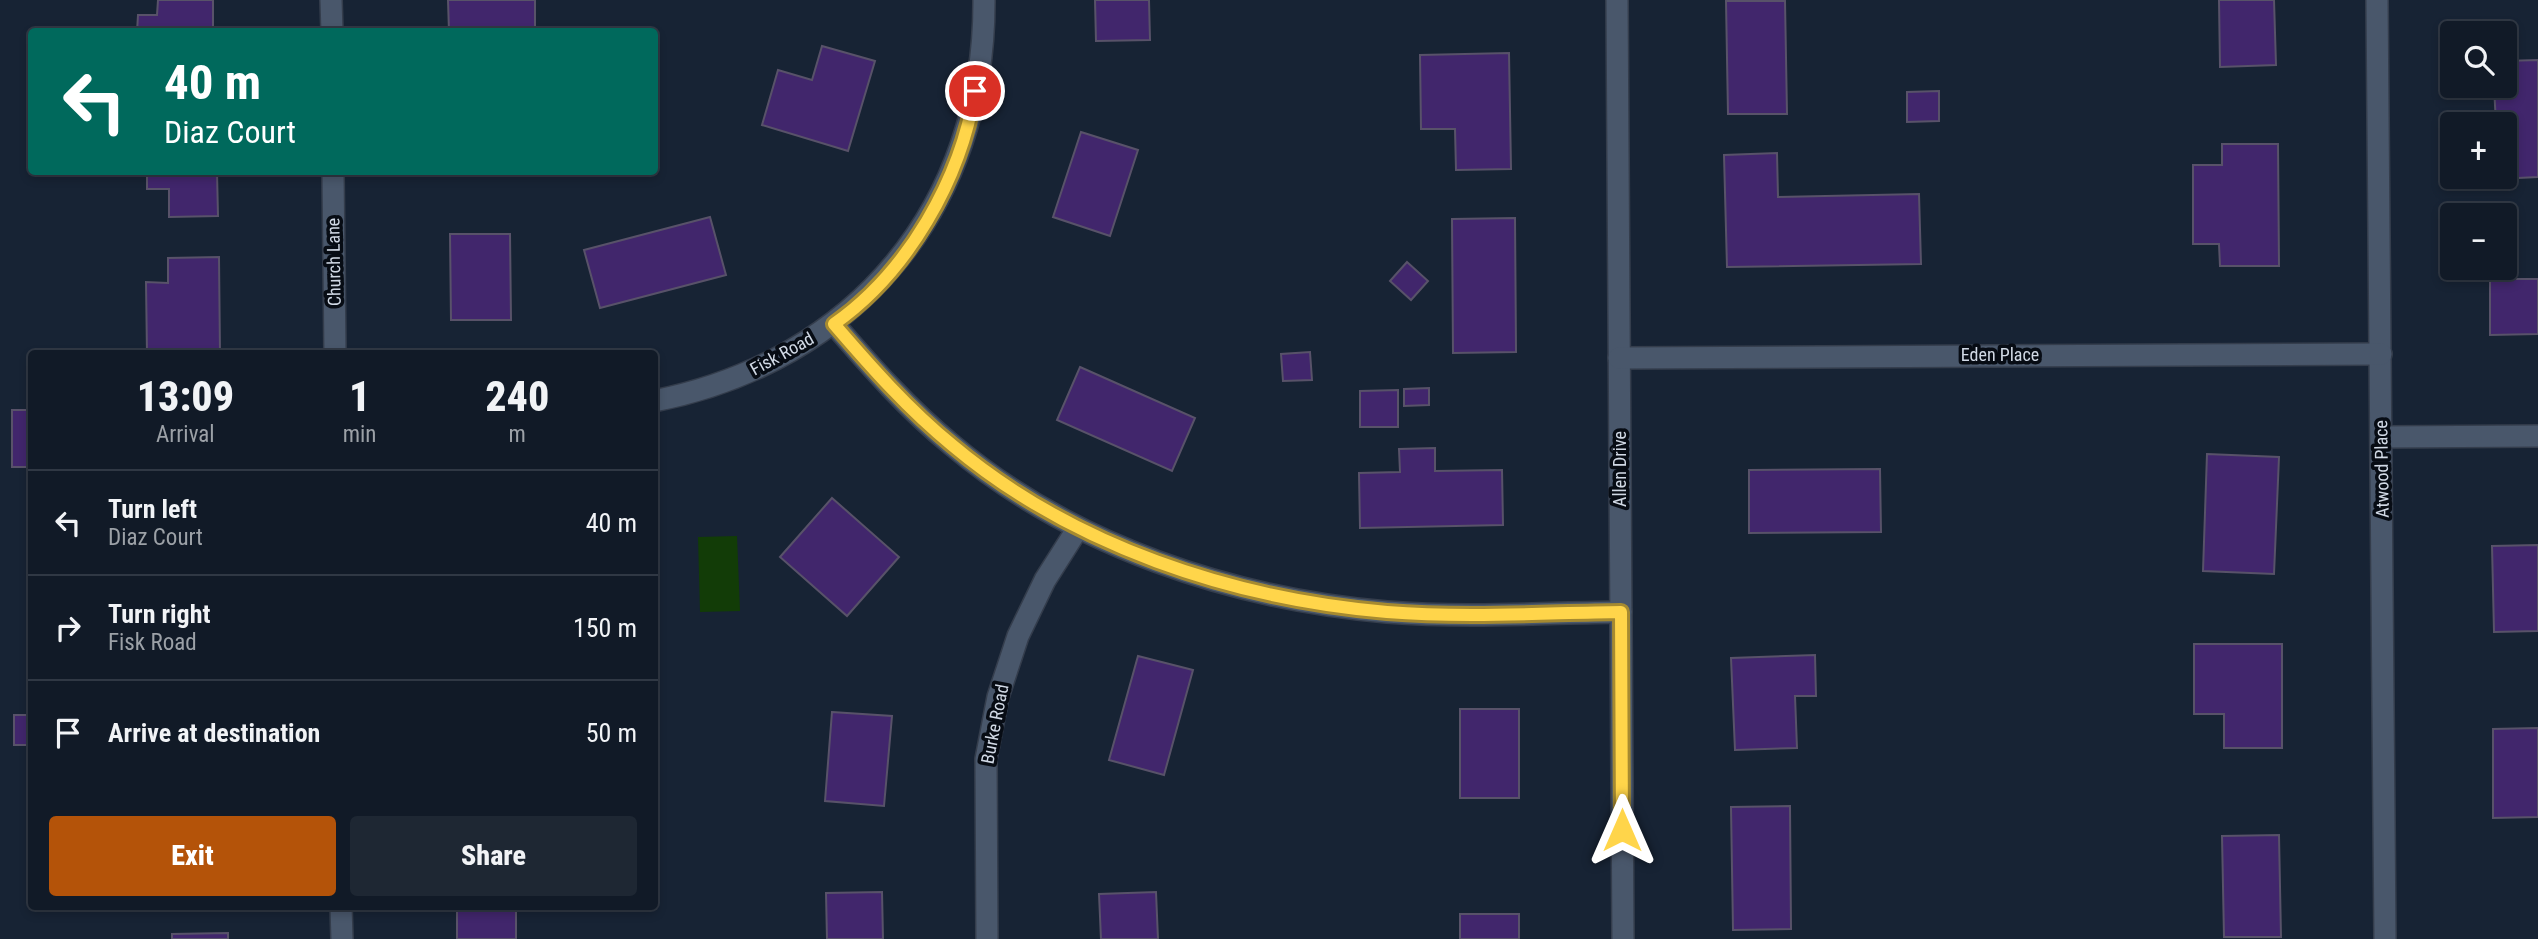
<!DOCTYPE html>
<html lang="en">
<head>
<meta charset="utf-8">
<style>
  :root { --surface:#111a27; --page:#1e2733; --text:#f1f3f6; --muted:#9ca1a7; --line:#303844; --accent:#b45309 }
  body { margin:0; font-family:"Roboto Condensed",sans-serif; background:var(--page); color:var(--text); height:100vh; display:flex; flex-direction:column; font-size:26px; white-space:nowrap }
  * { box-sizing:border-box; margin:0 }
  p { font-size:23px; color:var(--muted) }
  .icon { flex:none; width:38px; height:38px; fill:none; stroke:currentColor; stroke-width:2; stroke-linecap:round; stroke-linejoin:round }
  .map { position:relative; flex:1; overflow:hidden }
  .drawer { position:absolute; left:28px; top:350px; width:630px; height:560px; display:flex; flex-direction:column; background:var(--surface); border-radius:7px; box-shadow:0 4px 10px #0003,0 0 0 2px var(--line) }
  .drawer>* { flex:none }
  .hud { position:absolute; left:28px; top:28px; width:630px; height:147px; border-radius:7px; box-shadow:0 4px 10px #0003,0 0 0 2px var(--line); background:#00695c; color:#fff; overflow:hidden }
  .controls { position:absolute; left:2440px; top:21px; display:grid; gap:14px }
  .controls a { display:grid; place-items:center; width:77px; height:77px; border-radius:7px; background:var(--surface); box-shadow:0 4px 10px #0003,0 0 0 2px var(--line); font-size:35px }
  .pin { position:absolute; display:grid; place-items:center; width:60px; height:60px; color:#fff; margin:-30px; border:4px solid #fff; border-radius:50%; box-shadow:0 2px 7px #0007 }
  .me { position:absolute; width:77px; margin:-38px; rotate:0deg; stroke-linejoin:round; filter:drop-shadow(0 0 5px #0008) }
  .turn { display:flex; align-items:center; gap:24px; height:147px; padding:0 21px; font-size:32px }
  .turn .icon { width:91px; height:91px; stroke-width:2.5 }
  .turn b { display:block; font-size:49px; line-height:60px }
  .eta { display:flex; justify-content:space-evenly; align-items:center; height:119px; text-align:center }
  .eta b { font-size:42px; font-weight:800; line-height:49px }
  .action { display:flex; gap:14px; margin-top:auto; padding:14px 21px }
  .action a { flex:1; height:80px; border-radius:7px; background:var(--accent); color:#fff; font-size:28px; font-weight:800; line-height:80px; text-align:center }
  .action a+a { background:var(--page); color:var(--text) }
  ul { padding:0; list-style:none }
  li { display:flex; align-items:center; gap:21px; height:105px; padding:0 21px; border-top:2px solid var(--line) }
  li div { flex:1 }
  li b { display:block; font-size:26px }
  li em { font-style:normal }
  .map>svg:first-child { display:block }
  .green { fill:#123c07 }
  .building { fill:#41266c; stroke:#585269; stroke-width:2 }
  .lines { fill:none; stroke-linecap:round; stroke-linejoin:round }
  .minor-casing { stroke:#343d4c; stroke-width:24 }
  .minor { stroke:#49576b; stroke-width:21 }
  .route-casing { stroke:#a68a30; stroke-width:18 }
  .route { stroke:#ffd54a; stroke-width:12 }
  .labels { text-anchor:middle; stroke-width:7; stroke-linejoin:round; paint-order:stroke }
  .street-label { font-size:18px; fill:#d1d9e5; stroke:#070c14 }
</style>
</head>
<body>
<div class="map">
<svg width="2538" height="939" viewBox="0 0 2538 939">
  <rect width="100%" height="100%" fill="#172334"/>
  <!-- green -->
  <polygon class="green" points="737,536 740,611 700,612 698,537"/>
  <!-- building -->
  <g class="building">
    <polygon points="158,0 213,0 213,32 137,32 138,15 157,15"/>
    <polygon points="448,0 535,0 535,32 449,32"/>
    <polygon points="1095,0 1149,0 1150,40 1096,41"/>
    <polygon points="2219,0 2274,0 2276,65 2220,67"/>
    <polygon points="1726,1 1785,1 1787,114 1728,114"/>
    <polygon points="822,46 875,61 848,151 762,125 778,70 812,80"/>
    <polygon points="1509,53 1511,169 1456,170 1455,129 1421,129 1420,55"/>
    <polygon points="2538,60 2538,177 2498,179 2504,177 2504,124 2496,124 2494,86 2504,86 2504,61"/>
    <polygon points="1939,91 1939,121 1907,122 1907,92"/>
    <polygon points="1081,132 1138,150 1110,236 1053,217"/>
    <polygon points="2222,144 2278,144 2279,266 2220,266 2219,244 2193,244 2193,165 2222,165"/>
    <polygon points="1777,153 1778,197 1919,194 1921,264 1727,267 1724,155"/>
    <polygon points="147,172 217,172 218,216 169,217 169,189 147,189"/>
    <polygon points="710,217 726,275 600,308 584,250"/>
    <polygon points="1515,218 1516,352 1453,353 1452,219"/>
    <polygon points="450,234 510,234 511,320 451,320"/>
    <polygon points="219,257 220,354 147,354 146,282 168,283 168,258"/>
    <polygon points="1407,262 1428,281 1411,300 1390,281"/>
    <polygon points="2490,279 2538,279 2538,334 2490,335"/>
    <polygon points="1310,352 1312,380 1283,381 1281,354"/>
    <polygon points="1080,367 1195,418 1172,471 1057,420"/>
    <polygon points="1429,388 1429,405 1404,406 1404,389"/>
    <polygon points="1398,390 1398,427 1360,427 1360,391"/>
    <rect x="12" y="410" width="20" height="57"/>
    <polygon points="1435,448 1435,471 1502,470 1503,525 1360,528 1359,473 1400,472 1399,449"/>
    <polygon points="2207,454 2279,457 2274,574 2203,571"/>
    <polygon points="1880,469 1881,532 1749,533 1749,470"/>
    <polygon points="832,498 899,557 847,616 780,557"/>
    <polygon points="2538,545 2538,631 2494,632 2492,546"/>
    <polygon points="2194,644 2282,644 2282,748 2224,748 2224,714 2194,714"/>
    <polygon points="1815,655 1816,696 1795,696 1797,748 1735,750 1731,658"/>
    <polygon points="1138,656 1193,670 1164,775 1109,760"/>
    <rect x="1460" y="709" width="59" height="89"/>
    <polygon points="832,712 892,716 884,806 825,801"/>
    <rect x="14" y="715" width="18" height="30"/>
    <polygon points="2538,728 2538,817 2493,818 2493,729"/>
    <polygon points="1790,806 1791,929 1733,930 1731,807"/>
    <polygon points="2279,835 2281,937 2224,937 2222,836"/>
    <polygon points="882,892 883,939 827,939 826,893"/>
    <polygon points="1156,892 1158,939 1101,939 1099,894"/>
    <rect x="457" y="906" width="59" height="33"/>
    <rect x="1460" y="914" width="59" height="25"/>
    <polygon points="228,933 228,939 172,939 172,934"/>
  </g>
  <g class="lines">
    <defs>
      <g id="minor">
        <polyline points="331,0 332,32"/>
        <polyline points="1617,0 1623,939"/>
        <polyline points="2377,0 2385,939"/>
        <polyline points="333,172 335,354"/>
        <path d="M834,324C871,367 908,409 952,445C1072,546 1233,599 1387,612C1465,618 1543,613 1621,612"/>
        <polyline points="1619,358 2381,354"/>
        <path d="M654,401C856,361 985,207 984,0"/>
        <polyline points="2382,437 2538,436"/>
        <polyline points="341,906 342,939"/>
        <polyline points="987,939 986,759 998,697 1018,636 1045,580 1078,528"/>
      </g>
    </defs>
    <!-- minor casing -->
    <use href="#minor" class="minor-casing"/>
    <!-- minor -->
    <use href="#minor" class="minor"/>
  </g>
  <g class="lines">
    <defs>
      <path id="route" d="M975,91C961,179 908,272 834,324C871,367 908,409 952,445C1072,546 1233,599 1387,612C1465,618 1543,613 1621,612L1622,830"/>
    </defs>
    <!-- route casing -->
    <use href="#route" class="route-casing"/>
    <!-- route -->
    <use href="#route" class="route"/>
  </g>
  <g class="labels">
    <!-- street labels -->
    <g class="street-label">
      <text transform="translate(334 262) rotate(-91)" y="6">Church Lane</text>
      <text transform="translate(782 354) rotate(-29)" y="6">Fisk Road</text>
      <text x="2000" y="361">Eden Place</text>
      <text transform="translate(1620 469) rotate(-90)" y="6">Allen Drive</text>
      <text transform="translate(2382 469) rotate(-91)" y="6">Atwood Place</text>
      <text transform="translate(995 724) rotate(-79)" y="6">Burke Road</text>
    </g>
  </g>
</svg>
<div class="controls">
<a><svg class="icon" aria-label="search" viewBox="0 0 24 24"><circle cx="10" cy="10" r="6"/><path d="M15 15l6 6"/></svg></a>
<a>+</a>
<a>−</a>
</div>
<div class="pin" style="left:975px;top:91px;background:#d93025"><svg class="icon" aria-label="arrive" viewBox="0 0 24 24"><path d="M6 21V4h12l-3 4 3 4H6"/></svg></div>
<svg class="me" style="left:1622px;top:830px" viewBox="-20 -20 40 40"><path d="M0-17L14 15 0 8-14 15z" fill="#ffd54a" stroke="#fff" stroke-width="4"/></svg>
<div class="hud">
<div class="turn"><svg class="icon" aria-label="left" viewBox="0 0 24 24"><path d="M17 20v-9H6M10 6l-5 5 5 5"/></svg><div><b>40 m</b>Diaz Court</div></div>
</div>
<section class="drawer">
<div class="eta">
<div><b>13:09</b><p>Arrival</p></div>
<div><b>1</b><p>min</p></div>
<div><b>240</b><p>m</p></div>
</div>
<ul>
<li><svg class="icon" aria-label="left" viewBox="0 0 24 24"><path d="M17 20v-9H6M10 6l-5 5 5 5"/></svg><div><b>Turn left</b><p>Diaz Court</p></div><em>40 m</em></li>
<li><svg class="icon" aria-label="right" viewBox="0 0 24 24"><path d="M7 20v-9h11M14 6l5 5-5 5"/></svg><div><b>Turn right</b><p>Fisk Road</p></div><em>150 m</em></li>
<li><svg class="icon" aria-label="arrive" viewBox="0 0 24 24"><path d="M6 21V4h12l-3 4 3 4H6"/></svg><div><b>Arrive at destination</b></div><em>50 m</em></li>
</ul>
<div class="action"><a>Exit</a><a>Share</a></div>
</section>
</div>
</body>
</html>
